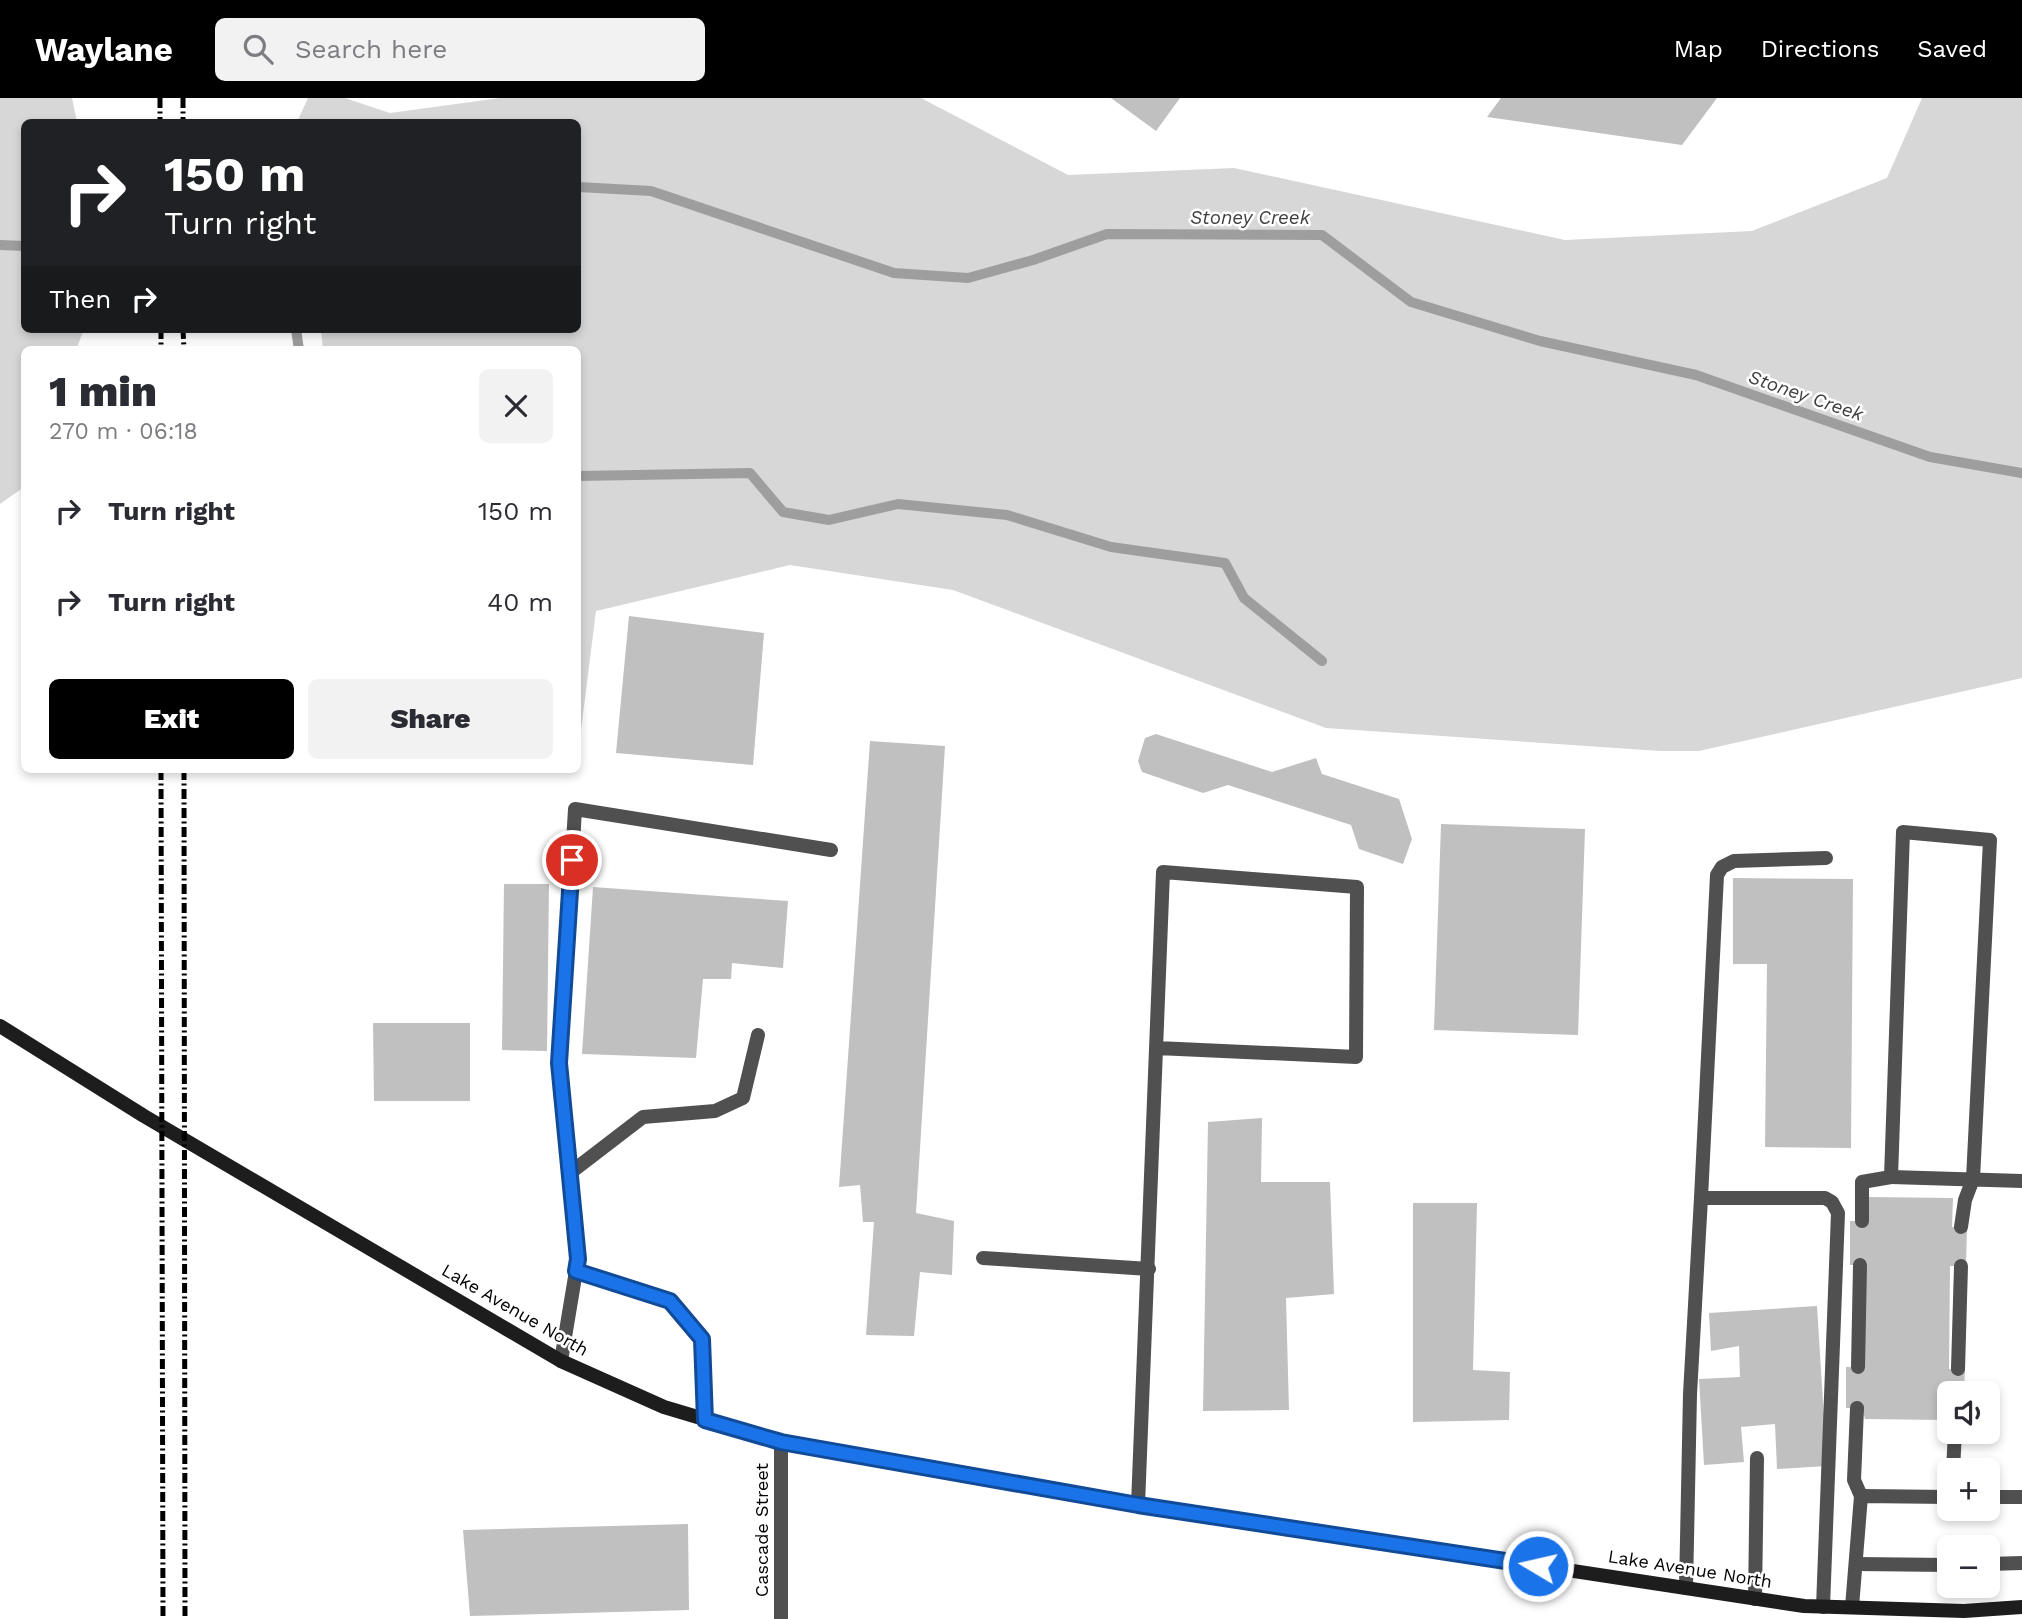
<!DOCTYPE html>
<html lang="en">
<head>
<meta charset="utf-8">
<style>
  :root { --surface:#fff; --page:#f2f2f3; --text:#2b2b33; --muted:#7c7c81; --accent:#000 }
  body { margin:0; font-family:"Work Sans",sans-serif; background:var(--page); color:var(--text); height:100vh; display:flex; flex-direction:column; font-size:26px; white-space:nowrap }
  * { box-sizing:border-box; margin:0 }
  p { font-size:23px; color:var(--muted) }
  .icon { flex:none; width:38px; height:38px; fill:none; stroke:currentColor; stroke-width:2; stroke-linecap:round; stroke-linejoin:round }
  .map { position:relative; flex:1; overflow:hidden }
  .details { position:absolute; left:21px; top:248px; width:560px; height:427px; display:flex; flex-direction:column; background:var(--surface); border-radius:10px; box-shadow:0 4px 10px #0003 }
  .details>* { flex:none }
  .guide { position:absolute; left:21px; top:21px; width:560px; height:214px; border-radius:10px; box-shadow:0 4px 10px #0003; background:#202124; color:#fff; overflow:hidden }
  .fabs { position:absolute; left:1937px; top:1283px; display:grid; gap:14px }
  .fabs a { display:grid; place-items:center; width:63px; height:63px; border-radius:10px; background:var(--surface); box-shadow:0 4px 10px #0003; font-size:35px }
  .pin { position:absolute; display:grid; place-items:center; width:60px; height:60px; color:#fff; margin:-30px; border:4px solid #fff; border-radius:50%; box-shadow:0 2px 7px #0007 }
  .me { position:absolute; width:77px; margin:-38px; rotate:279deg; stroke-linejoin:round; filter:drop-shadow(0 0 5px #0008) }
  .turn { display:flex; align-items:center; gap:24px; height:147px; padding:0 28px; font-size:32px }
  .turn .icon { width:91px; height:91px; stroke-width:2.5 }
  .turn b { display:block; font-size:49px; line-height:60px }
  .then { display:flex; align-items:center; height:66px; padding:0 28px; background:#0003; gap:14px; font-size:26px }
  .round { display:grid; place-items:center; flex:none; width:74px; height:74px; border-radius:10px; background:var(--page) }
  .head { display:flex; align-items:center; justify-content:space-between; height:119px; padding:0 28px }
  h1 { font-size:42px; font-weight:800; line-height:52px }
  .cta { display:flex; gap:14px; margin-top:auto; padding:14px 28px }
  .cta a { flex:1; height:80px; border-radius:10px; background:var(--accent); color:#fff; font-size:28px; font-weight:800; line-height:80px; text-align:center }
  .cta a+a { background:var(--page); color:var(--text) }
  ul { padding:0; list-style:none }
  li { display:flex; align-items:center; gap:21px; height:91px; padding:0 28px }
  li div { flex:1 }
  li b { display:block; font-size:26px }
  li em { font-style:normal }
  header { display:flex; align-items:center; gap:42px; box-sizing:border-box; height:98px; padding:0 35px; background:var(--accent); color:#fff }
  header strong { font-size:33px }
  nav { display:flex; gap:38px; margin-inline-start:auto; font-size:24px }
  .search { width:490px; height:63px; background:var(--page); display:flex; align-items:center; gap:18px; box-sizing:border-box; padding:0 24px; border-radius:10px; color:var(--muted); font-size:26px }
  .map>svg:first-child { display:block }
  .green { fill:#d7d7d7 }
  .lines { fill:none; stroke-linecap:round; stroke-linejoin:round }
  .stream { stroke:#9e9e9e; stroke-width:10 }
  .building { fill:#c0c0c0 }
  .lane { stroke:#505050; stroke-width:14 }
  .street { stroke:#505050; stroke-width:14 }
  .secondary { stroke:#1d1d1d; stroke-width:14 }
  .rail { stroke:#000; stroke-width:5; stroke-dasharray:10 3.5 2 3.5; stroke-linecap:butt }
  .route-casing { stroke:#114b97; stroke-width:18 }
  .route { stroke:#1a73e8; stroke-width:12 }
  .labels { text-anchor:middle; stroke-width:5; stroke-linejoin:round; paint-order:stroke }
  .street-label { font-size:18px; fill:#000; stroke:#fff }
  .water-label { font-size:19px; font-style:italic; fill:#3f3f3f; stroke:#fff }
</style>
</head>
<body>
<header>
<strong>Waylane</strong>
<div class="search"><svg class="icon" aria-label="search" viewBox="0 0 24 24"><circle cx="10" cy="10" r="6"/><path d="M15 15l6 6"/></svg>Search here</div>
<nav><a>Map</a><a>Directions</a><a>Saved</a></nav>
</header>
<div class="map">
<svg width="2022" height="1521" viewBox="0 0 2022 1521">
  <rect width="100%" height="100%" fill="#fff"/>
  <!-- green -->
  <g class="green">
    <polygon points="0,0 72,0 77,24 24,24 24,231 84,231 76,252 24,252 24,389 0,406"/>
    <polygon points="308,0 345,0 390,15 500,0 921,0 1068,77 1234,70 1565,142 1752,133 1887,80 1922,0 2022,0 2022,580 1699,653 1660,653 1326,630 953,492 790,467 596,513 579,648 578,648 578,252 323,252 321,231 578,231 578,24 297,24"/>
  </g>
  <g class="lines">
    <!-- stream -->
    <g class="stream">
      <polyline points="578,89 651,93 894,175 968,180 1033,162 1107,136 1322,137 1411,204 1540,243 1696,277 1930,359 2022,375"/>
      <polyline points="0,147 24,148"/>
      <polyline points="296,231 299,252"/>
      <polyline points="578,378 750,375 783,414 829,422 898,406 1007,417 1111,449 1225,465 1244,500 1322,563"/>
    </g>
  </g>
  <!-- building -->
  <g class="building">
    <polygon points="1111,0 1180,0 1156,33"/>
    <polygon points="1501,0 1717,0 1682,47 1487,19"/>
    <polygon points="629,518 764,535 753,667 616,655"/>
    <polygon points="1156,636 1272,674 1316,660 1322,676 1399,701 1412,741 1403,766 1359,751 1351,727 1228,687 1203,695 1142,674 1138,663 1145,640"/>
    <polygon points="870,643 945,648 916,1115 954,1123 952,1177 920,1174 914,1238 866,1237 874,1124 863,1124 860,1087 839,1089"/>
    <polygon points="1441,726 1585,731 1578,937 1434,932"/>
    <polygon points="1733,780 1853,781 1851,1050 1765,1049 1767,866 1733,866"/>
    <polygon points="504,786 549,786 547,953 502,952"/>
    <polygon points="593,789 788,803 783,870 732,865 731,881 703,881 696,960 582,956"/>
    <polygon points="373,925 470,925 470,1003 374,1003"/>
    <polygon points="1262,1020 1261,1084 1330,1084 1334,1196 1286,1200 1289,1312 1203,1313 1208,1024"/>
    <polygon points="1869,1099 1953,1100 1952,1129 1967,1129 1966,1168 1950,1168 1949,1271 1965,1271 1964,1295 1950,1295 1950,1309 1944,1309 1945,1322 1865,1321 1862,1310 1846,1310 1846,1269 1865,1269 1865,1167 1850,1167 1850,1123 1869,1123"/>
    <polygon points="1413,1105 1477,1105 1473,1272 1510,1274 1509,1322 1413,1324"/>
    <polygon points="1817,1208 1827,1368 1777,1371 1775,1326 1741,1329 1744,1364 1704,1367 1699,1281 1740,1279 1739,1248 1711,1253 1709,1215"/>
    <polygon points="688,1426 689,1512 470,1518 463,1432"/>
  </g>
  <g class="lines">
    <!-- lane -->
    <g class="lane">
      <polyline points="570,1075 643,1019 715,1013 743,1000 758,937"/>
      <polyline points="1862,1123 1862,1084 1891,1079"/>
      <polyline points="1961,1129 1965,1102 1973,1081 1990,742 1903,734 1891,1079 2022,1083"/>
      <polyline points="983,1160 1149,1171"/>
      <polyline points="576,1173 670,1203 702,1241 705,1322"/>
      <polyline points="561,1263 578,1161 560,965 575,711 831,752"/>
      <polyline points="1858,1269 1860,1167"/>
      <polyline points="1958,1271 1961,1168"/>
      <polyline points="1857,1310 1854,1382 1861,1398"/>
      <polyline points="1953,1372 1955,1334"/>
      <polyline points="1988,1399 2022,1399"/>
      <path d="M1138,1407C1148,1196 1156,985 1163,774L1357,789L1356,959L1157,950"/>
      <polyline points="1856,1466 1950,1467"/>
      <polyline points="1988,1466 2022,1465"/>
      <polyline points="1686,1490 1690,1296 1701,1100"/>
      <polyline points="1755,1501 1757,1360"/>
      <polyline points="1823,1509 1838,1115 1832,1104 1825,1100 1701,1100 1717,777 1722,769 1734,763 1826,760"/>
      <polyline points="1852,1509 1861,1398 1950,1399"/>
    </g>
    <!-- street -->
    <polyline class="street" points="781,1521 781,1344"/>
    <!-- secondary -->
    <polyline class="secondary" points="0,928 144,1018 561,1263 664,1309 781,1344 1138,1407 1804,1508 1964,1513 2022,1509"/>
    <!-- rail -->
    <g class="rail">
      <polyline points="160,0 160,24"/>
      <polyline points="183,0 183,24"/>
      <polyline points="161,231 161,252"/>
      <polyline points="183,231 184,252"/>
      <polyline points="161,672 163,1521"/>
      <polyline points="184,672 185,1521"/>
    </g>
  </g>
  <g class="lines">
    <defs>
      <polyline id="route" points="572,762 559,965 578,1161 576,1173 670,1203 702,1241 705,1322 781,1344 1138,1407 1538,1468"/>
    </defs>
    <!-- route casing -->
    <use href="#route" class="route-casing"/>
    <!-- route -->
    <use href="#route" class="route"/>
  </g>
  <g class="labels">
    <!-- street labels -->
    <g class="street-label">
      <text transform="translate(515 1212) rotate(30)" y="6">Lake Avenue North</text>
      <text transform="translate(762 1432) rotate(-90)" y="6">Cascade Street</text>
      <text transform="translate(1690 1471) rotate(9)" y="6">Lake Avenue North</text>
    </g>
    <!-- water labels -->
    <g class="water-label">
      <text x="1250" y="126">Stoney Creek</text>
      <text transform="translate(1806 297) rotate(19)" y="7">Stoney Creek</text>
    </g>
  </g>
</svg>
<div class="fabs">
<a><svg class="icon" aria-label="sound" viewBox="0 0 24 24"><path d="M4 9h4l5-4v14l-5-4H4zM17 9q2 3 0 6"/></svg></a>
<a>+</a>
<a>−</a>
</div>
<div class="pin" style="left:572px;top:762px;background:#d93025"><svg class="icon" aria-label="arrive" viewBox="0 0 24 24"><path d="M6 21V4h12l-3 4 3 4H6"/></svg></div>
<svg class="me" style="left:1538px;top:1468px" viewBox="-20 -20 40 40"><circle r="17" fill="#1a73e8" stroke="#fff" stroke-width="3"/><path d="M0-11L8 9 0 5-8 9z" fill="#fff"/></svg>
<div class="guide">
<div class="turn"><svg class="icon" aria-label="right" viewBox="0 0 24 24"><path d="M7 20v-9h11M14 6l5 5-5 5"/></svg><div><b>150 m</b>Turn right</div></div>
<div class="then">Then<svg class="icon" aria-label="right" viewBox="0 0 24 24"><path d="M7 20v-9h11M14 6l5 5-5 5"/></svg></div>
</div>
<section class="details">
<div class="head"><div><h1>1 min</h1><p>270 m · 06:18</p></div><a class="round"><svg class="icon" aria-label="close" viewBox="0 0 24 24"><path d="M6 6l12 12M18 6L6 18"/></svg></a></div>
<ul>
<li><svg class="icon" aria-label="right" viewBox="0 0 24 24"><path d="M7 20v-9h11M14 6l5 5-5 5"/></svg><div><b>Turn right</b></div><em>150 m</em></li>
<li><svg class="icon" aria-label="right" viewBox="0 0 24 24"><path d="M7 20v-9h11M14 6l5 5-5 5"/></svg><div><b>Turn right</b></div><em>40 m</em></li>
</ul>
<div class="cta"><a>Exit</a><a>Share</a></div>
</section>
</div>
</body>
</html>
